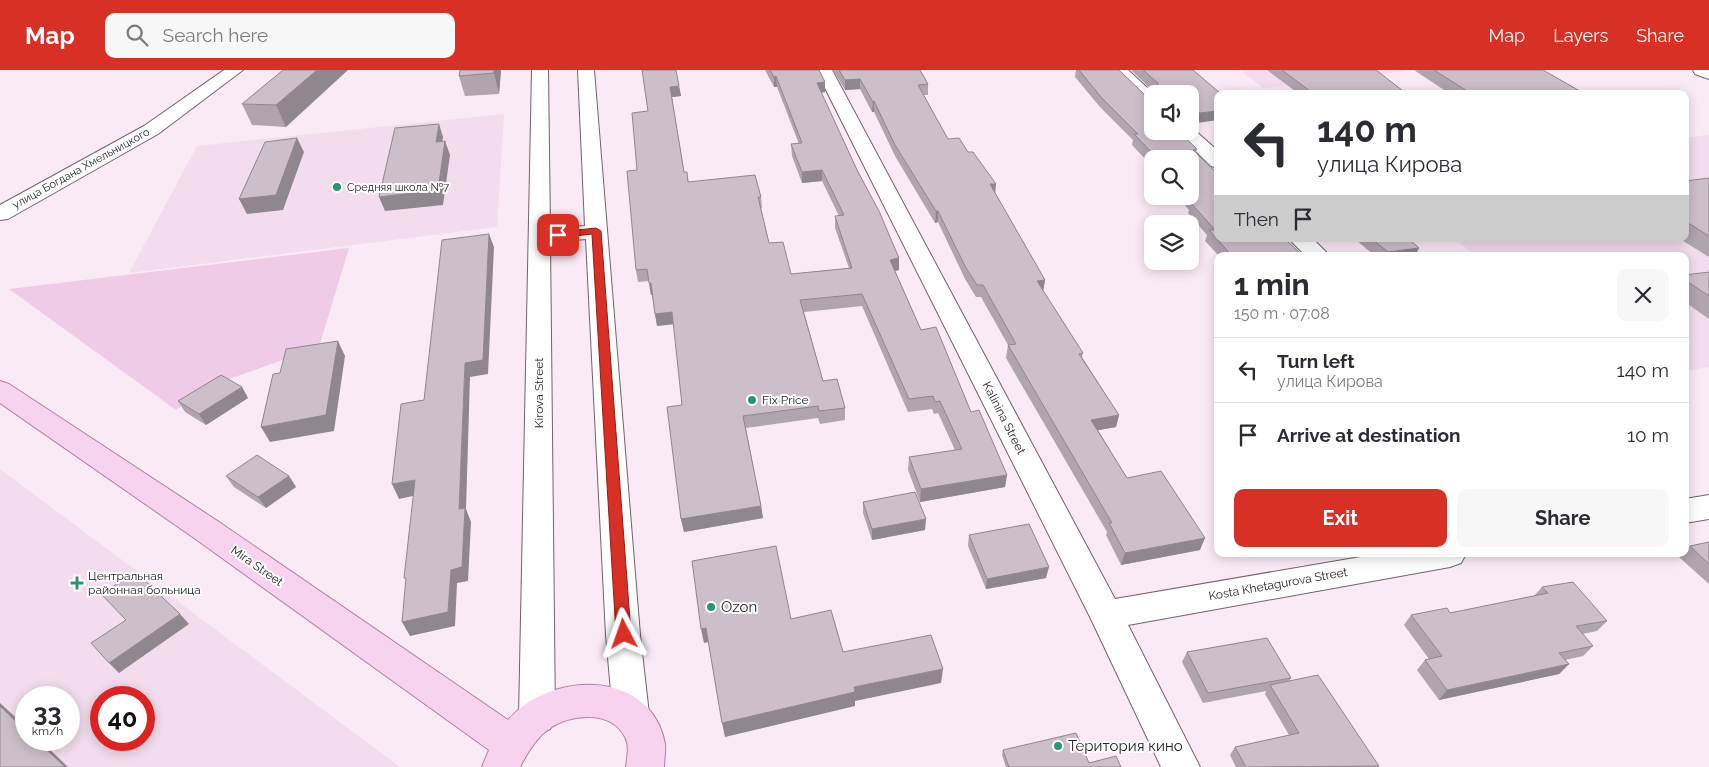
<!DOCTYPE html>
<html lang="en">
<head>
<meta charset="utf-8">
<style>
  :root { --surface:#fff; --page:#f7f7f7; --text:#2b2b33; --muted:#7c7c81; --line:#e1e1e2; --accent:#d93025 }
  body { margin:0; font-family:Raleway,sans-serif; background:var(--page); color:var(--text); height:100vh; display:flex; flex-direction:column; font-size:19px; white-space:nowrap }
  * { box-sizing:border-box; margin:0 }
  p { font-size:16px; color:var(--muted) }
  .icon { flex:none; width:28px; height:28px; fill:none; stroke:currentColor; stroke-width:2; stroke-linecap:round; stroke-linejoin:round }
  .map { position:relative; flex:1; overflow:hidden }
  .panel { position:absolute; left:1214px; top:182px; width:475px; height:305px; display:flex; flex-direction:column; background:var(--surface); border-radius:10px; box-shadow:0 2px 12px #0003 }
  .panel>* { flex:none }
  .top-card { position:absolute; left:1214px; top:20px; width:475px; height:152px; border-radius:10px; box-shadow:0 2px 12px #0003; background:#fff; color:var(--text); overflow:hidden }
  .controls { position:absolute; left:1144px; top:15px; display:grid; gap:10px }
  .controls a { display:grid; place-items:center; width:55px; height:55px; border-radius:10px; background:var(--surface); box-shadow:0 2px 12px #0003; font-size:25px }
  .speed { position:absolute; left:15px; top:616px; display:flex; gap:10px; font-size:25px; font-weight:700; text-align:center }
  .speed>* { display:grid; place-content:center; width:65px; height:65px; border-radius:50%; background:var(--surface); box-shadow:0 2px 12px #0003; line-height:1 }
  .speed small { font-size:12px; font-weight:400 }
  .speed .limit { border:8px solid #d22; background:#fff; color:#111 }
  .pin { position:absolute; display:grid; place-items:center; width:42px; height:42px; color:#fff; margin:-21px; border-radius:10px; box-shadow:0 2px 8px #0006 }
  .me { position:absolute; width:55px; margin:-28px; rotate:356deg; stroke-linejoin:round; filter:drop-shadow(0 0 4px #0008) }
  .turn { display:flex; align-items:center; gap:18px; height:105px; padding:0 20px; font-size:22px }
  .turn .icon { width:65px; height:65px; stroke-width:2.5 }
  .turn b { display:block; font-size:35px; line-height:42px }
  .then { display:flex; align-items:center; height:48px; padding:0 20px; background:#0003; gap:10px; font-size:19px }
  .round { display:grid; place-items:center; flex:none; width:52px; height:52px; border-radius:10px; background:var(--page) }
  .headline { display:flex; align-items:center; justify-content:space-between; height:85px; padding:0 20px }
  h1 { font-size:30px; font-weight:700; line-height:38px }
  .action { display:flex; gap:10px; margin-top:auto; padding:10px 20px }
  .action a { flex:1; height:58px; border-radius:10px; background:var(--accent); color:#fff; font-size:20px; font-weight:700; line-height:58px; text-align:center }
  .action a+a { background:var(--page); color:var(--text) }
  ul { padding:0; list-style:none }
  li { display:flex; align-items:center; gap:15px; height:65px; padding:0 20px; border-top:1px solid var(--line) }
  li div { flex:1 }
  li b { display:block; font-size:19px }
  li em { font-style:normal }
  header { display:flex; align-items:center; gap:30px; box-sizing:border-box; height:70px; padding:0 25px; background:var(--accent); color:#fff }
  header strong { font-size:24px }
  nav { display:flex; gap:28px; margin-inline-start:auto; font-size:18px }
  .search { width:350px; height:45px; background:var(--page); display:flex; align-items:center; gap:12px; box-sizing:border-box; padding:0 18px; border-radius:10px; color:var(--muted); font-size:19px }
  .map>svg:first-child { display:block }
  .built { fill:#f2dced; fill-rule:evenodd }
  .green { fill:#efcbe7 }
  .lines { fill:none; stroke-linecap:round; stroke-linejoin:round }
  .minor-casing { stroke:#70636d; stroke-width:2 }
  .major-casing { stroke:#ad82a3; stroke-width:2 }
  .minor { fill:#fff; fill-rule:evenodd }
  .major { fill:#f8d3f0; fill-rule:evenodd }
  .wall { fill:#b0a4ae }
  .shaded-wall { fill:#90868d }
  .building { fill:#cdbfca; stroke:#90868d }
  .route { fill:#d93025; stroke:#8d1f18 }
  .poi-dot { fill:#2c9471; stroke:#fff; stroke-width:2 }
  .labels { text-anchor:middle; stroke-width:4; stroke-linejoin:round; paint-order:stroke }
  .far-street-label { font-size:11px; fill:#282327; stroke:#fff }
  .far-poi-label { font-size:11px; fill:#282327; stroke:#fff; text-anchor:start }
  .street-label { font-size:12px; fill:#282327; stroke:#fff }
  .poi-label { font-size:12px; fill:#282327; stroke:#fff; text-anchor:start }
  .near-poi-label { font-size:15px; fill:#282327; stroke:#fff; text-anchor:start }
</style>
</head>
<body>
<header>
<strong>Map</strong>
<div class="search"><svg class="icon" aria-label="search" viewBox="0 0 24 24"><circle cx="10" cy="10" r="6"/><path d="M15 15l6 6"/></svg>Search here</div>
<nav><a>Map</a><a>Layers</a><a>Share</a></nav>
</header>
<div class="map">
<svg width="1709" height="697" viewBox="0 0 1709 697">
  <rect width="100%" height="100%" fill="#faeaf6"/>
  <!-- built -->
  <g class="built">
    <polygon points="1240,0 1405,0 1406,1 1263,18"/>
    <polygon points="504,44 497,157 129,203 197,76"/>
    <polygon points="1709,65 1709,297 1685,301 1685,186 1476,186 1455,169 1685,169 1685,68"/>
    <path d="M0,399L400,697H0ZM26,628H69V670H26ZM101,628H144V670H101Z"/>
  </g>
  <!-- green -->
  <polygon class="green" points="349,178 319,277 218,313 176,340 9,219"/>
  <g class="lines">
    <defs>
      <g id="minor">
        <polygon points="224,0 243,0 158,64 8,149 0,150 0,135 144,56"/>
        <polygon points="532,0 548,0 550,159 585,156 578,0 594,0 640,565 649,644 644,656 631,661 618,656 613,644 606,565 586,169 550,172 555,647 550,659 537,664 524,659 519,647"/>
        <polygon points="816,0 832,0 1115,529 1378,484 1466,484 1461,493 1450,497 1128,555 1200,697 1161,697 1091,549"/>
        <polygon points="1110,0 1128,0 1154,24 1152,37 1146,36"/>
        <polygon points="1693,0 1709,0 1709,9 1695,4"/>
        <polygon points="1191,57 1218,81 1218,98 1211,96 1175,61 1190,61"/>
        <polygon points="1289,169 1313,169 1330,186 1306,186"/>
        <polygon points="1709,425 1709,449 1685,453 1685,429"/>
      </g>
      <path id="major" d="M0,311L9,314L219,452L508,650C550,601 651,598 665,674C666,681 664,690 664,697H626C627,687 630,676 625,667C611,640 572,644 550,658C537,667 527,683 520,697H482L489,680L197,470L0,333Z"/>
    </defs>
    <!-- minor casing -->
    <use href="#minor" class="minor-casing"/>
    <!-- major casing -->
    <use href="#major" class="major-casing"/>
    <!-- minor -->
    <use href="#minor" class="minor"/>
    <!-- major -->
    <use href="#major" class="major"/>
  </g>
  <!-- wall -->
  <g class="wall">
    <polygon points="283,0 286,57 252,55 242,34"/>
    <polygon points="460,0 501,0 499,24 465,26 459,6"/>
    <polygon points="765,0 819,0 825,12 825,22 821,23 899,188 899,200 895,201 921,260 971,342 1007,405 1005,417 920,432 908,400 909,387 955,380 938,343 934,344 932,339 908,342 862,236 804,242 823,311 845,338 845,350 820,354 818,348 746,358 761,436 763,448 684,462 681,449 682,335 674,254 657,256 652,225 651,225 649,211 638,212 636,200 637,100 648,41 679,16 681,26 672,27 684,102 689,112 761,127 762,138 761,138 769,173 791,204 849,198 835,158 835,146 839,146 822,111 802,113 792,86 791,74 799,74 777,17 774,17"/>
    <polygon points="833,0 920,0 928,14 928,25 923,25 948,69 968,82 995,123 1045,210 1043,221 1083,283 1082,287 1119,345 1116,357 1098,360 1127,408 1200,480 1121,495 1106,465 1107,462 1006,288 1008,275 981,227 976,227 965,209 938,152 935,153 895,86 874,42 872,42 860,19 845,20"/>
    <polygon points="1076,0 1119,0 1147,27 1152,61 1197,79 1196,83 1303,186 1219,186 1205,171 1207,165 1188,143 1189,140 1177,126 1190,126 1190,89 1152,89 1152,96 1132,75 1133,70 1100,37 1075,7"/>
    <polygon points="1131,0 1193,0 1220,23 1236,24 1155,24 1155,23"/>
    <polygon points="1267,0 1376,0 1407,24 1299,24"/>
    <polygon points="1414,0 1543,0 1585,24 1450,24"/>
    <polygon points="1709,108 1709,187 1680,169 1685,169 1685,111"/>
    <polygon points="1355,169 1409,169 1419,178 1415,186 1375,186"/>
    <polygon points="1709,202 1709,249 1685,232 1685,205"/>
    <polygon points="242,317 248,328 206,355 185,342 178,331"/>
    <polygon points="226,406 289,406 296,417 266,438 234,417"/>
    <polygon points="863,432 925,460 872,470 863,443"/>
    <polygon points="969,465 1046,508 986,519 968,476"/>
    <polygon points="1709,472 1709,514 1679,487 1682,484 1685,484 1685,480 1690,476"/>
    <polygon points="1542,517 1607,551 1597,561 1582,564 1593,576 1583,586 1565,590 1569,594 1559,604 1439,630 1417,600 1425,590 1429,589 1404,555 1411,545 1450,543 1534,526"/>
    <polygon points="1187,582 1291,608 1289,611 1379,697 1236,697 1230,685 1235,677 1289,665 1265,624 1266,621 1203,633 1182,592"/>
    <polygon points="1003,680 1089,693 1121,697 1006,697 1002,685"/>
  </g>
  <!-- shaded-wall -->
  <g class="shaded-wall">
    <polygon points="317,0 348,0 286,57 276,35"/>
    <polygon points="494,0 501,0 499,24 494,3"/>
    <polygon points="776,6 777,17 774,17 774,7"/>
    <polygon points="860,9 860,19 845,20 845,10"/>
    <polygon points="825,12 825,22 817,23 817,13"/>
    <polygon points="679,16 681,26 672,27 670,17"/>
    <polygon points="874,31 874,42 872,42 873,32"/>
    <polygon points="1218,41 1218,50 1190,54 1190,44"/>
    <polygon points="439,54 443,67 440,85 436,72"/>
    <polygon points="297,68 304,82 283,140 247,144 239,129"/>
    <polygon points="445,71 450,85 443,135 385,141 379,127"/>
    <polygon points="822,100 822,111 802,113 802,102"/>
    <polygon points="990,114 996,114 995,125"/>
    <polygon points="936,141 938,141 938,152 935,153"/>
    <polygon points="489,164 494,177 488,304 470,307 466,439 471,452 468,511 457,513 455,556 410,566 402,552 451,500 459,439 465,293"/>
    <polygon points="1419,178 1415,186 1386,186 1388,182"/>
    <polygon points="899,188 899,200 890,202 890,190"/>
    <polygon points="1045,210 1043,222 1037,211"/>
    <polygon points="649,213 651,213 653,225 651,225"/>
    <polygon points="672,242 674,254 657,256 655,244"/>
    <polygon points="338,271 345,286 334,361 270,372 261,357"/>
    <polygon points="242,317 248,328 206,355 199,344"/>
    <polygon points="1119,345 1116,357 1088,362 1091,350"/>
    <polygon points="1007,405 1005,417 920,432 921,419"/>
    <polygon points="289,406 296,417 266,438 258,427"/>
    <polygon points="415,410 422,424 399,429 392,414"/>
    <polygon points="761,436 763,448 684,462 681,449"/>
    <polygon points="926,449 925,460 872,470 872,459"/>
    <polygon points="1205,468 1200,480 1121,495 1125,483"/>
    <polygon points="1049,497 1046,508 986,519 987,509"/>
    <polygon points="180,544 189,554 119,603 109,593"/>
    <polygon points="706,558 709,572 704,573 701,559"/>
    <polygon points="1569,594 1559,604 1439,630 1447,620"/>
    <polygon points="943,599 941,613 855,631 855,636 725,667 722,653 854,617"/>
    <polygon points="0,633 26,657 26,661 0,636"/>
    <polygon points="36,670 40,670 68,697 65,697"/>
  </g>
  <!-- building -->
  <g class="building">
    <polygon points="283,0 317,0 276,35 242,34"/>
    <polygon points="460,0 494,0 494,3 459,6"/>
    <polygon points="642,0 676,0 679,16 670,17 684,102 687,102 688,112 755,105 761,127 758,127 769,173 783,172 791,204 852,198 835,146 844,145 822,100 802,102 791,74 802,73 776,6 774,7 770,0 819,0 825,12 817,13 857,100 879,141 899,188 890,190 921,260 936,257 971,342 979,340 1007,405 921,419 909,387 962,379 940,331 935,332 933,326 909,329 862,224 800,230 823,311 837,309 845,338 819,341 818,336 743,346 761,436 681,449 667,337 682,335 672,242 655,244 651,213 649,213 647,199 636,200 627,101 637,100 632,43 648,41"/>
    <polygon points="839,0 920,0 928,14 918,15 948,69 959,68 968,82 973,82 996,114 990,114 1045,210 1037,211 1083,283 1079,284 1119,345 1091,350 1127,408 1161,401 1205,468 1125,483 1109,453 1112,453 1008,275 1016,274 983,215 977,215 966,198 938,141 936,141 895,75 874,31 873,32 860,9 845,10"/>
    <polygon points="1079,0 1119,0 1147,27 1152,29 1152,61 1178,61 1197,79 1193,80 1218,104 1218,169 1285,169 1303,186 1258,186 1257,185 1249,186 1232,186 1209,160 1215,160 1191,133 1195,132 1189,126 1190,126 1190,89 1158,89 1134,64 1138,64 1101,27"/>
    <polygon points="1143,0 1193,0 1220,23 1233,21 1236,24 1218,24 1218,41 1190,44 1190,24 1156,24 1158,13"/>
    <polygon points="1282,0 1376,0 1407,24 1314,24"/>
    <polygon points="1434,0 1543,0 1585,24 1472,24"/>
    <polygon points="439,54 436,72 445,71 438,120 379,127 395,58"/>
    <polygon points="297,68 276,125 239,129 265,72"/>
    <polygon points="1709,108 1709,166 1685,151 1685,111"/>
    <polygon points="489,164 483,290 465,293 459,439 465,438 462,497 451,500 448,542 402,552 406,508 404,508 415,410 392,414 401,334 424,330 442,170"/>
    <polygon points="1372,169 1409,169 1419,178 1388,182"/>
    <polygon points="1709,202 1709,226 1685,210 1685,205"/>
    <polygon points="338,271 326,345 261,357 273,304 280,303 286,279"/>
    <polygon points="221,305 242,317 199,344 178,331"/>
    <polygon points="257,385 289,406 258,427 226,406"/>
    <polygon points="915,422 926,449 872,459 863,432"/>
    <polygon points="1029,454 1049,497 987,509 969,465"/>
    <polygon points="1709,472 1709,494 1690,476"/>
    <polygon points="776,476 791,549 831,540 843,582 931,565 943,599 854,617 855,622 722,653 706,558 701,559 692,491"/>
    <polygon points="136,502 180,544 109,593 91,573 126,550 101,524"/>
    <polygon points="1573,512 1607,551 1576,556 1593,576 1559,583 1569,594 1447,620 1425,590 1442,586 1411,545 1447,538 1450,543 1548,523 1542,517"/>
    <polygon points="1267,568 1291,608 1208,623 1187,582"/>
    <polygon points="1318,605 1379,696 1246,697 1235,677 1299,663 1270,615"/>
    <polygon points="0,636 26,661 26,670 36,670 65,697 0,697"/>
    <polygon points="1076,663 1089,693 1116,686 1121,697 1009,697 1003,680"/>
  </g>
  <!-- route -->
  <polygon class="route" points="596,158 601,161 631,564 628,569 624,571 619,569 616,564 592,164 558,168 554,165 558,162"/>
  <!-- markers -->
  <g class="poi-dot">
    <circle cx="337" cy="117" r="5"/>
    <circle cx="752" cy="330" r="5"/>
    <path d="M74.5 505.5h5v5h5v5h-5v5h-5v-5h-5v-5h5z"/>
    <circle cx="711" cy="537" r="5"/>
    <circle cx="1058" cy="676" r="5"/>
  </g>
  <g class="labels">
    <!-- far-street labels -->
    <g class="far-street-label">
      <text transform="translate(81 98) rotate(-29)" y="4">улица Богдана Хмельницкого</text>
    </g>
    <!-- far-poi labels -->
    <g class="far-poi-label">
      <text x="347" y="121">Средняя школа №7</text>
    </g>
    <!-- street labels -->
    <g class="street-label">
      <text transform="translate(539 323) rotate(-90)" y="4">Kirova Street</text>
      <text transform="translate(1004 348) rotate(63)" y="4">Kalinina Street</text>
      <text transform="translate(257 496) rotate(35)" y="4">Mira Street</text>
      <text transform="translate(1278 514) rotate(-10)" y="4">Kosta Khetagurova Street</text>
    </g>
    <!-- poi labels -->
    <g class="poi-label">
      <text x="762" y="334">Fix Price</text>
      <text x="88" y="510">Центральная<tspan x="88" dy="14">районная больница</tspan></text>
    </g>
    <!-- near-poi labels -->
    <g class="near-poi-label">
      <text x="721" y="542">Ozon</text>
      <text x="1068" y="681">Територия кино</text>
    </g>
  </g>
</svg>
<div class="controls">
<a><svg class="icon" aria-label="sound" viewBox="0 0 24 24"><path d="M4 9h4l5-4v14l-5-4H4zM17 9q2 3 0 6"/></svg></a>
<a><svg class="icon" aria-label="search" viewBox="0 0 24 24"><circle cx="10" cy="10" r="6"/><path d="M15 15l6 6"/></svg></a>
<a><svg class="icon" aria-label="layers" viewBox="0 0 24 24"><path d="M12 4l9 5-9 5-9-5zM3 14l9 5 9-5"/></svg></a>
</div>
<div class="speed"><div>33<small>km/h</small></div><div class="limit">40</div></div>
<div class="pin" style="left:558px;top:165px;background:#d93025"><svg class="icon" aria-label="arrive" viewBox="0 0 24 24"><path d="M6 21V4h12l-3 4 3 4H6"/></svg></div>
<svg class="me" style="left:624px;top:564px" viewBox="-20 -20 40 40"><path d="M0-17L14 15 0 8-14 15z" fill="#d93025" stroke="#fff" stroke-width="4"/></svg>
<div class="top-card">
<div class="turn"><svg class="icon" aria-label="left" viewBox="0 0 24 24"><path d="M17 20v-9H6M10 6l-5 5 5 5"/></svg><div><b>140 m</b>улица Кирова</div></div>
<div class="then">Then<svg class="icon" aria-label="arrive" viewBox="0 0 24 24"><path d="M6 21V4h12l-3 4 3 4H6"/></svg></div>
</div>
<section class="panel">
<div class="headline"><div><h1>1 min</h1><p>150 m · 07:08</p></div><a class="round"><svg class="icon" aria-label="close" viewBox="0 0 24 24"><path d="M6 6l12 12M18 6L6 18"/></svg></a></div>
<ul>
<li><svg class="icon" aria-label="left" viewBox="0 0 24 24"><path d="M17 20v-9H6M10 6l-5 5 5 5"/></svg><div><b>Turn left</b><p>улица Кирова</p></div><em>140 m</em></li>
<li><svg class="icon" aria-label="arrive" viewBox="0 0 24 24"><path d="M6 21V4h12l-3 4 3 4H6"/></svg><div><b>Arrive at destination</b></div><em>10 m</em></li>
</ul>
<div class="action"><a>Exit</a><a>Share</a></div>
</section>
</div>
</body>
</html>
